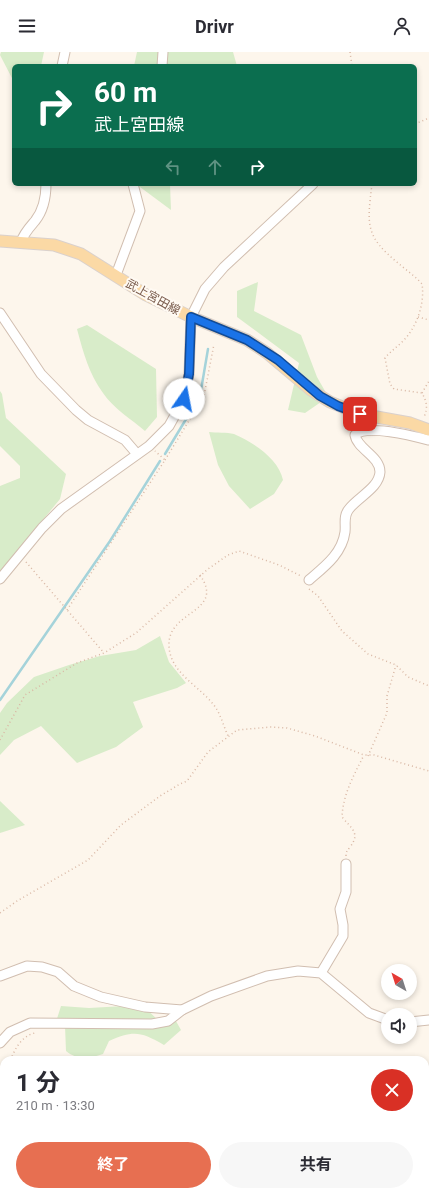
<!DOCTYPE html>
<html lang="ja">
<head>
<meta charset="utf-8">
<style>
  :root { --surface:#fff; --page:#f7f7f7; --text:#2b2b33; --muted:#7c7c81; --accent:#e76f51 }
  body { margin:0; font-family:Roboto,"Noto Sans JP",sans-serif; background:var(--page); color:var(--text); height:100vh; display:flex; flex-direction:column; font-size:15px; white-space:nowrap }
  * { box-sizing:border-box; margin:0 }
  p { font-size:13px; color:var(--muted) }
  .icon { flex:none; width:22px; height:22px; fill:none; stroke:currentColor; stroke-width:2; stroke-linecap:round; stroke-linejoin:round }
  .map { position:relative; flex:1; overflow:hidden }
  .details { position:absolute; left:0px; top:1004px; width:429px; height:140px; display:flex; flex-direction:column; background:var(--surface); border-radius:12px 12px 0 0; box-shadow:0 2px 6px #0003 }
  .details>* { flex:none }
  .guide { position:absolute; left:12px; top:12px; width:405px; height:122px; border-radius:6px; box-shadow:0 2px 6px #0003; background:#0b6e4f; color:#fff; overflow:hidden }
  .needle { width:26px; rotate:321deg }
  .controls { position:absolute; left:381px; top:912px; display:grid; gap:8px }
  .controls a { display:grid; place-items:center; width:36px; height:36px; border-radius:50%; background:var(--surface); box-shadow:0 2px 6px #0003; font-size:20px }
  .pin { position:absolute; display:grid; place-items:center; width:34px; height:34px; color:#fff; margin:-17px; border-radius:8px; box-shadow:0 2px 6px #0006 }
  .me { position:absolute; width:44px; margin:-22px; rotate:12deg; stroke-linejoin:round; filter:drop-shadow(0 0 3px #0008) }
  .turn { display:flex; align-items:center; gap:14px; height:84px; padding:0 16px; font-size:18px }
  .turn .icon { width:52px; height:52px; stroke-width:2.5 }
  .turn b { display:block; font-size:28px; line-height:34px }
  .lanes { display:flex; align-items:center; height:38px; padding:0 16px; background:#0003; justify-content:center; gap:20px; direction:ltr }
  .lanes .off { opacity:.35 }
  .round { display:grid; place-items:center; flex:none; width:42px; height:42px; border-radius:21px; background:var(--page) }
  .overview { display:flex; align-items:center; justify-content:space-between; height:68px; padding:0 16px }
  h1 { font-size:24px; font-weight:700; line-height:30px }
  .primary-button { display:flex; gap:8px; margin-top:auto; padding:8px 16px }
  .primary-button a { flex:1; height:46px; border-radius:24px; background:var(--accent); color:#fff; font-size:16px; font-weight:700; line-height:46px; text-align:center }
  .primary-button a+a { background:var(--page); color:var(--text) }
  header { display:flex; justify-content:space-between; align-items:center; height:52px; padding:0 16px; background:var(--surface); font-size:18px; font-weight:700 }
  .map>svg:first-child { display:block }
  .green { fill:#d8ecc9 }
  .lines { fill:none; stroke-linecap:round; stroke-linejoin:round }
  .stream { stroke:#a5d3da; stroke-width:2.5 }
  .minor-casing { stroke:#d1beb0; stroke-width:11 }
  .major-casing { stroke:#dad1cd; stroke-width:13 }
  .path { stroke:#d9b8a5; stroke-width:1.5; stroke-dasharray:1 3; stroke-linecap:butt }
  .minor { stroke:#fff; stroke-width:9 }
  .major { stroke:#fbd9a5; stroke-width:11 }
  .route-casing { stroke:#114b97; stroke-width:10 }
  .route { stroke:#1a73e8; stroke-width:7 }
  .labels { text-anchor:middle; stroke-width:4; stroke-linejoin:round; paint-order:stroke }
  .street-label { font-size:12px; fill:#7a5c4d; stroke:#fffaf3 }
</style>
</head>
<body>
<header><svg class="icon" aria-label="menu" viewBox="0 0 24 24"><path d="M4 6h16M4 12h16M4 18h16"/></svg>Drivr<svg class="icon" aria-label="person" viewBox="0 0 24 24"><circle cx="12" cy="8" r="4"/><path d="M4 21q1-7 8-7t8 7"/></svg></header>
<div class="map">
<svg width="429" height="1144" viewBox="0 0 429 1144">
  <rect width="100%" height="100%" fill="#fdf6ec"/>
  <!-- green -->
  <g class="green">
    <polygon points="1,0 44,0 41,14 14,14 14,30 0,3"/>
    <polygon points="137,0 233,0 237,14 134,14"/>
    <polygon points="136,132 170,132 171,158"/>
    <polygon points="258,230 254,259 301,283 317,325 325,339 321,350 305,361 288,358 299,311 237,265 237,239"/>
    <path d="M87,273L156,317L157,365L145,379C131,367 113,356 103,341C89,322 83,300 77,277Z"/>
    <polygon points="0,339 2,342 6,366 66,422 60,447 0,520 0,434 20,426 20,414 0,394"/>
    <path d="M209,380C216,381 227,380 234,382C253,390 279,407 283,428L274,442L250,457L229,434L218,413Z"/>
    <polygon points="160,584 169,610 186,631 177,636 133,650 143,675 116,695 77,711 41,674 14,688 0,703 0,661 7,651 34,625 69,613 100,604 136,598"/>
    <polygon points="0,749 25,773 0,781"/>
    <path d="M142,953L159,969L172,962L181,978L164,993C141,980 134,978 109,989L103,1002C90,1006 78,1009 66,999L65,974L55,973L61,954L89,956Z"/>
  </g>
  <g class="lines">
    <!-- stream -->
    <g class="stream">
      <polyline points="165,402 200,344 208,297"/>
      <polyline points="0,648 110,489 160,409"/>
    </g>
    <defs>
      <g id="minor">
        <polyline points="62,14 65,0"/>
        <polyline points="162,14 163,0"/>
        <path d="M21,190C24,181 29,176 35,169C43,159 46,144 46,132"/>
        <polyline points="116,223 140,159 133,132"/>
        <polyline points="0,261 41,322 76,358 88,368 125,388 137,402"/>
        <polyline points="0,527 42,476 61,457 149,394 169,374 184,347 189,322 191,265 205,237 224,215 313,132"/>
        <path d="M309,528C324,515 342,502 345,480C346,472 343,464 349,457C358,445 379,436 380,420C380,404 357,397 355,383C366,372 413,384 428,388L429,386"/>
        <polyline points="321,921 343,884 343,873 340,857 346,840 346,812"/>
        <polyline points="0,924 27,914 42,915 58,920 74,934 101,945 145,955 182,958 211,944 267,924 298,919 321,921 369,961 388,968"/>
        <polyline points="410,970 429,968"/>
        <polyline points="0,991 10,980 30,971 152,972 168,969 182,958"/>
      </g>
      <polyline id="major" points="0,189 54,193 81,202 146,243 191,265 247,288 267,301 311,338 330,350 360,362 410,371 429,378"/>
    </defs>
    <!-- minor casing -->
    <use href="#minor" class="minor-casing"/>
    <!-- major casing -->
    <use href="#major" class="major-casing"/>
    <!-- path -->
    <g class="path">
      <polyline points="350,0 352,14"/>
      <polyline points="415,72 429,66"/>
      <path d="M372,132C367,173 365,184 398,211C406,218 415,224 422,232C425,251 417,275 403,289C397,295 391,299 385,306L390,332L394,337L422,341C427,350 428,356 424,365"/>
      <polyline points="418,265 429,268"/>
      <polyline points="422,341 429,329"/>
      <polyline points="165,408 204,344 214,292"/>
      <polyline points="26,510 104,601"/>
      <path d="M200,523C226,561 167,558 169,594C170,622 202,635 216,656C221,664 224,675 228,684"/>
      <polyline points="309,537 318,544 342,579 368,602 396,613 408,625 429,634"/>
      <polyline points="67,558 165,408 155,399"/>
      <polyline points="0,688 25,643 77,611 104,601 136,581 208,517 228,503 239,499 279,513 301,524"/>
      <polyline points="368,704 387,661 387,644 396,613"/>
      <path d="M346,804C346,800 347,799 350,795C361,781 351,776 342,765C343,742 354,723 364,703"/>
      <polyline points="0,861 17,849 88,808 121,773 160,744 180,732 187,729 208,700 237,678 271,675 287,676 315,684 364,703 374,703 429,719"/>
      <path d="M11,1008C14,997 23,983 35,981"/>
      <polyline points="425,1024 429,1021"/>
      <polyline points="204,1144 206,1140"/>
    </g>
    <!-- minor -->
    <use href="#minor" class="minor"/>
    <!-- major -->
    <use href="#major" class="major"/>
  </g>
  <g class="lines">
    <defs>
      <polyline id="route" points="184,347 189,322 191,265 247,288 278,308 320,344 338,354 360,362"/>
    </defs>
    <!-- route casing -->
    <use href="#route" class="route-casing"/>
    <!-- route -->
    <use href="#route" class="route"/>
  </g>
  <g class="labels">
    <!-- street labels -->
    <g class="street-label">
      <text transform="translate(153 245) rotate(29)" y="4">武上宮田線</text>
    </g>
  </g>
</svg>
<div class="controls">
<a><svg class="needle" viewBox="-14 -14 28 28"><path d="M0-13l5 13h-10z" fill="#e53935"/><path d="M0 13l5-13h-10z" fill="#7c7c81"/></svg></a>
<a><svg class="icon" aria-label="sound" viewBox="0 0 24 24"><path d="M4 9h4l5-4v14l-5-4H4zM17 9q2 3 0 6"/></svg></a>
</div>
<div class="pin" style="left:360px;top:362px;background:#d93025"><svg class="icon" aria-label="arrive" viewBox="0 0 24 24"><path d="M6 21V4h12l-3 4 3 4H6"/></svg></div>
<svg class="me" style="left:184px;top:347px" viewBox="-20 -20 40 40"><circle r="19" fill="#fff"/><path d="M0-13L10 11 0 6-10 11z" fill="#1a73e8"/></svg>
<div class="guide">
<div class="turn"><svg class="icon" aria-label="right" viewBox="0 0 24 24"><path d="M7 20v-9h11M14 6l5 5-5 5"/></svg><div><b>60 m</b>武上宮田線</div></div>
<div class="lanes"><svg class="icon off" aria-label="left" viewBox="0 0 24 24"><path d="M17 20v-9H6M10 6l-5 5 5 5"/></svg><svg class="icon off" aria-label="ahead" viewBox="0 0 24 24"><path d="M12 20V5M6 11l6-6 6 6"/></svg><svg class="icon" aria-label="right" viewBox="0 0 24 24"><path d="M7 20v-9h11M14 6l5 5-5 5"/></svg></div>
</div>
<section class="details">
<div class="overview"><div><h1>1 分</h1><p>210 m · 13:30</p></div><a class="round" style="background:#d93025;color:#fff"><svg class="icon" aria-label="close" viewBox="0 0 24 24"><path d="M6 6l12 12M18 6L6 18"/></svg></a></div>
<div class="primary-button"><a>終了</a><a>共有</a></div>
</section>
</div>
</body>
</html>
